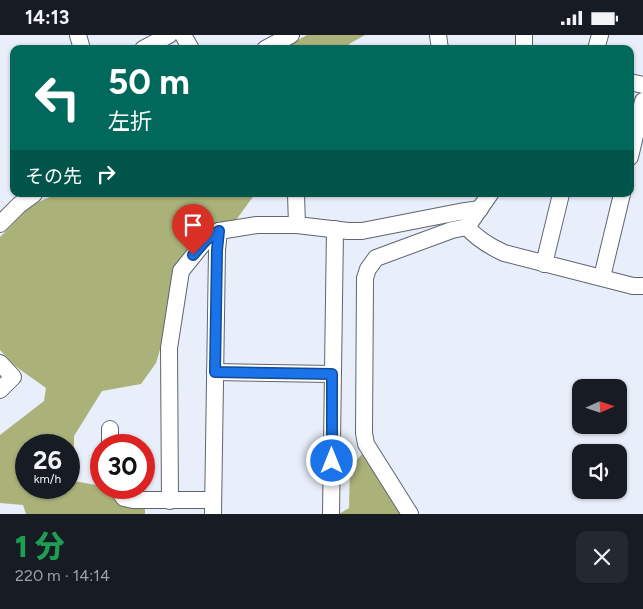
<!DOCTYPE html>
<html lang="ja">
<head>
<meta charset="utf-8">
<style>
  :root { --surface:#171b24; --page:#242831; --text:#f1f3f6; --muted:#9ea1a6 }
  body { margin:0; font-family:Figtree,"Noto Sans JP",sans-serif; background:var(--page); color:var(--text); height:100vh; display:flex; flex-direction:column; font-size:19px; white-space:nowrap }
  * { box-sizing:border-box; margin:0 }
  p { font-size:16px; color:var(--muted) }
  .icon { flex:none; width:28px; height:28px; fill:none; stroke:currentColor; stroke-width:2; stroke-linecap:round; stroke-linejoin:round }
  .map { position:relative; height:479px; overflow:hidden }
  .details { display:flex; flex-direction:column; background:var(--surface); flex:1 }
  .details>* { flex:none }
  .top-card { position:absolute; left:10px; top:10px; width:624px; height:152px; border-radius:10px; box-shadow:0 1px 4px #0004; background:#00695c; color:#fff; overflow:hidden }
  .needle { width:32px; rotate:87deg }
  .fabs { position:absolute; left:572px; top:344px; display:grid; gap:10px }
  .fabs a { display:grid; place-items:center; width:55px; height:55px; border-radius:10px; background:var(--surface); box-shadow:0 1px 4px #0004; font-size:25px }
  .speed { position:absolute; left:15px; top:399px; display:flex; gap:10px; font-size:25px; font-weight:700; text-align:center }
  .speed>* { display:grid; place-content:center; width:65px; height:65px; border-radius:50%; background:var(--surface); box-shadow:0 1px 4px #0004; line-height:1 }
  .speed small { font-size:12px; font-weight:400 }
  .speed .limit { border:8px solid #d22; background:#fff; color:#111 }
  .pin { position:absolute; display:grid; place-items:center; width:42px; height:42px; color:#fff; margin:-51px -21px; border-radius:50% 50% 50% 0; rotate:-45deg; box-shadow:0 0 5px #0007 }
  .pin .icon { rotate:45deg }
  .me { position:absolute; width:55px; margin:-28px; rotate:0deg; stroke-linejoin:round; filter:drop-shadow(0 0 4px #0008) }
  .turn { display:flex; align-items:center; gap:18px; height:105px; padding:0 15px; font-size:22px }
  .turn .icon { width:65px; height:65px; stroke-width:2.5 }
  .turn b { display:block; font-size:35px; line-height:42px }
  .then { display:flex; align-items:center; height:48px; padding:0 15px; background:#0003; gap:10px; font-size:19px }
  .round { display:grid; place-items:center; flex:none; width:52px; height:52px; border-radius:10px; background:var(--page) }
  .head { display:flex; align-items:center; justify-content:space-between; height:85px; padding:0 15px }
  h1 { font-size:30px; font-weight:800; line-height:38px; color:#1e9e55 }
  .status { display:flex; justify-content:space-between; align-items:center; height:35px; padding:0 25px; background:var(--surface); direction:ltr }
  .status svg { height:14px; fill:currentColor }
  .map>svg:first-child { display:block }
  .forest { fill:#abb279; fill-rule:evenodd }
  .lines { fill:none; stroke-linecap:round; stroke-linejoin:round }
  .minor-casing { stroke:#5f656f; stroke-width:18 }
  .minor { stroke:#fff; stroke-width:16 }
  .route-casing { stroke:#114b97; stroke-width:12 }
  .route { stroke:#1a73e8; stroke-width:9 }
</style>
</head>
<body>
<div class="status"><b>14:13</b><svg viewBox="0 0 49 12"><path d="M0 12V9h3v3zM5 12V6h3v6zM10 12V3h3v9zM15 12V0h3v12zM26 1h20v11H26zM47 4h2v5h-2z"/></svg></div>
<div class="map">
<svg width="643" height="479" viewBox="0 0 643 479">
  <rect width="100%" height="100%" fill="#e8eefa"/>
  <!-- forest -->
  <g class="forest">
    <polygon points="307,0 365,0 349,9 350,14 282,14"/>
    <path d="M57,159H255L236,185L209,194L180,230L167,291L156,328L141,349L102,356L74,401V446L101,451V452L108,453L120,470L145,473V479H26L23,470L0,468V400L44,366L46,353L15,331L0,315V202L31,170ZM26,410H69V452H26Z"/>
    <polygon points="365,416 405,479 339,479 349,473 350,432"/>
  </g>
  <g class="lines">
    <defs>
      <g id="minor">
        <polyline points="78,0 82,14"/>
        <polyline points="183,0 191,14"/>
        <polyline points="438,0 440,14"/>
        <polyline points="143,14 169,0"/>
        <polyline points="265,14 291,0"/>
        <polyline points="524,14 524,0"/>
        <polyline points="596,14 600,0"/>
        <polyline points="630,47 643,50"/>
        <polyline points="630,122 643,66"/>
        <polyline points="296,159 297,190"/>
        <polyline points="0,189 19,170 34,159"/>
        <path d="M467,192C477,204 489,211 504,218L633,251H643"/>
        <polyline points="544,229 561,159"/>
        <polyline points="602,242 622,159"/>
        <polyline points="0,328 13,342 0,355"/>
        <polyline points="215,337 332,339"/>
        <polyline points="110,410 110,394"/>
        <polyline points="116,452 124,463 133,465 213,465"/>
        <polyline points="170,466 169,313 181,236 206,205 219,196 257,190 297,190 348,196 362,196 459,177 480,174"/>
        <polyline points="213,479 217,215 219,196"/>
        <polyline points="331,479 335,194"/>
        <polyline points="410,479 366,409 364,398 365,243 368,234 376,223 452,195 467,192 490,159"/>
      </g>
    </defs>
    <!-- minor casing -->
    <use href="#minor" class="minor-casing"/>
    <!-- minor -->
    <use href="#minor" class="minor"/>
  </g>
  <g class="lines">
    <defs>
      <polyline id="route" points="193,220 206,205 219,196 217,215 215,337 332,339 332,426"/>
    </defs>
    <!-- route casing -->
    <use href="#route" class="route-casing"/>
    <!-- route -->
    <use href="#route" class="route"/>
  </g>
</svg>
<div class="fabs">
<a><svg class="needle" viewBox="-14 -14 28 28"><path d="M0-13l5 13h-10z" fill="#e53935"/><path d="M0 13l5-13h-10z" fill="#9ea1a6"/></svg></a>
<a><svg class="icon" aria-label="sound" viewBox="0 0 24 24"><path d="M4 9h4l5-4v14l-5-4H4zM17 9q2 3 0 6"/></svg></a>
</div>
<div class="speed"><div>26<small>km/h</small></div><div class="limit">30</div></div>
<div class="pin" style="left:193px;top:220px;background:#d93025"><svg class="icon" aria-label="arrive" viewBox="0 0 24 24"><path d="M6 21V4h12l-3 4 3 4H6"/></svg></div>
<svg class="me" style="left:332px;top:426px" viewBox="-20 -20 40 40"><circle r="17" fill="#1a73e8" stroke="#fff" stroke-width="3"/><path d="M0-11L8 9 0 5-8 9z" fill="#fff"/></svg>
<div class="top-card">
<div class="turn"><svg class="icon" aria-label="left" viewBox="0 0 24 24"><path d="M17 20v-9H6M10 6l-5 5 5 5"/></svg><div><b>50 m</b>左折</div></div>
<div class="then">その先<svg class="icon" aria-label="right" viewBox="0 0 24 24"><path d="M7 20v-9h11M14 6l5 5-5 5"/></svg></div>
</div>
</div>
<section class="details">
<div class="head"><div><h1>1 分</h1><p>220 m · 14:14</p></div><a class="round"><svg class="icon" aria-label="close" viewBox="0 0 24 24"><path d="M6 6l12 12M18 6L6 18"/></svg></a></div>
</section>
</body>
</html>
